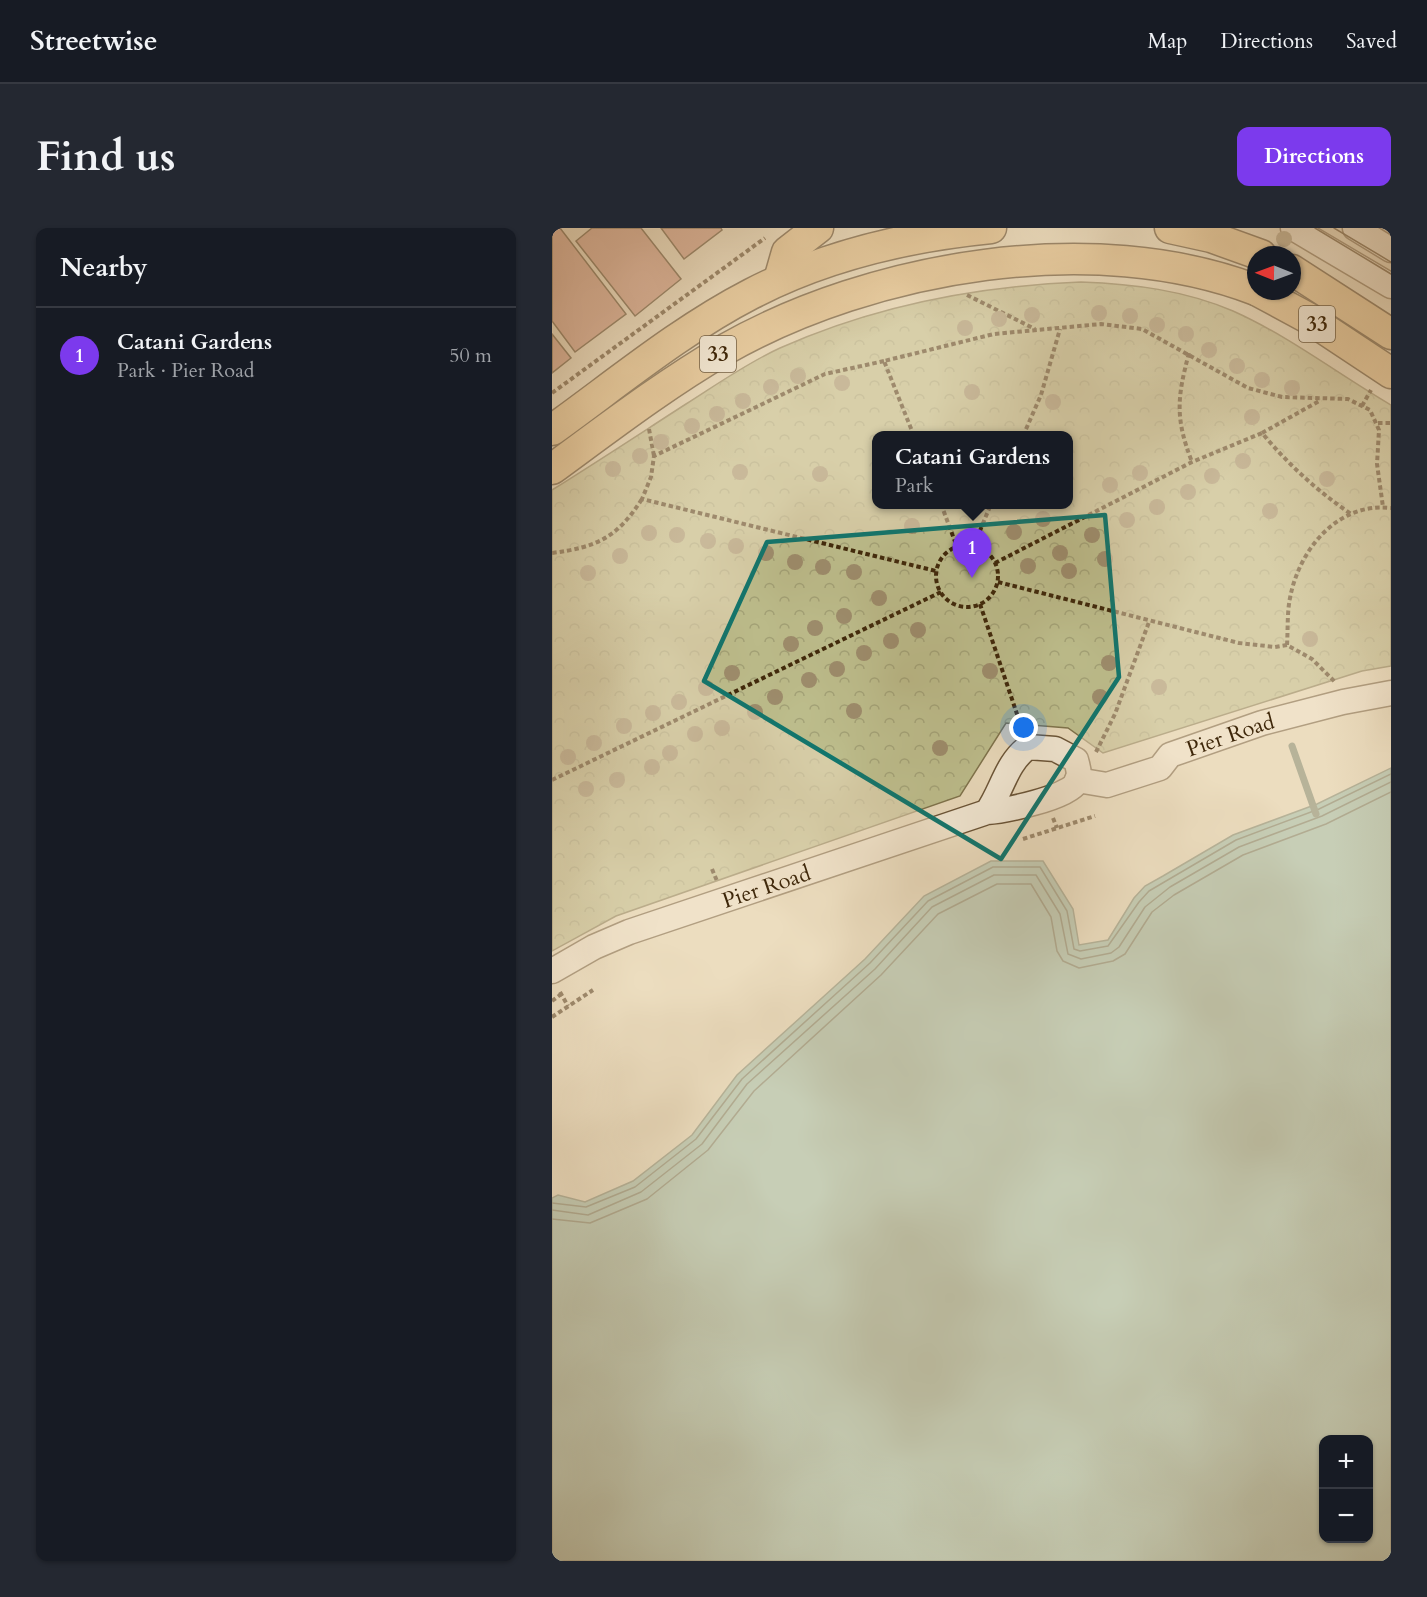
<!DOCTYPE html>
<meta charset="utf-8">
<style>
body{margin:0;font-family:Cardo,serif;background:#242831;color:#f1f3f6}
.controls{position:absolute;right:18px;bottom:18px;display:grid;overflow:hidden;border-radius:12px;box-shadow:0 2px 4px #0004}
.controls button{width:54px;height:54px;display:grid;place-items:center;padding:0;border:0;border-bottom:2px solid #363941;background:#171b24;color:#f1f3f6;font:30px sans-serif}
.compass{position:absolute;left:695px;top:18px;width:54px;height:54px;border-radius:50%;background:#171b24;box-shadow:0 2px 4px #0004;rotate:271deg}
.you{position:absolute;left:472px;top:500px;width:21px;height:21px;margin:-15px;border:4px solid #fff;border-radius:50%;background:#1a73e8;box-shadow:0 0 0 9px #1a73e833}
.badge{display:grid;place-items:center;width:39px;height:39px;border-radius:50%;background:#7c3aed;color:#fff;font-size:20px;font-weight:700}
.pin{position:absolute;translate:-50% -50px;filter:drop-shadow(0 2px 3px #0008)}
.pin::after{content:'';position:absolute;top:32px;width:21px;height:18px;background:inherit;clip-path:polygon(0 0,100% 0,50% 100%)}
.popup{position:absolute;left:320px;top:203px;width:201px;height:78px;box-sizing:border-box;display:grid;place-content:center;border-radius:12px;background:#171b24;filter:drop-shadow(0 2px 4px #0005);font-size:20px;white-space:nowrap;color:#9ea1a6}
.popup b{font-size:22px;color:#f1f3f6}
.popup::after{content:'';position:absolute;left:50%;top:100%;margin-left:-12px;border:12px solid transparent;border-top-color:#171b24}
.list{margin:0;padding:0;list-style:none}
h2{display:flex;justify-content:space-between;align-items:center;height:78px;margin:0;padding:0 24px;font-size:26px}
h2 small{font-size:20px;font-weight:400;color:#9ea1a6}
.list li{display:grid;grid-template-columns:39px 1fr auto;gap:18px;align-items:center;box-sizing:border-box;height:96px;padding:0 24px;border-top:2px solid #363941}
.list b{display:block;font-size:22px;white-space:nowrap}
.list p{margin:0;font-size:20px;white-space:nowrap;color:#9ea1a6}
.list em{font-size:20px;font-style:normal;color:#9ea1a6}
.map{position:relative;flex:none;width:839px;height:1333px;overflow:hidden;border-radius:12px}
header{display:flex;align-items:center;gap:36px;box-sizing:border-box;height:84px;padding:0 30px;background:#171b24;border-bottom:2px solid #363941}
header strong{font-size:28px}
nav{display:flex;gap:33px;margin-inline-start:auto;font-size:21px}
.intro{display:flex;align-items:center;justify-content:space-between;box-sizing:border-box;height:144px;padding:0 36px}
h1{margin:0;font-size:42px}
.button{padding:15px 27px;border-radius:12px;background:#7c3aed;color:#fff;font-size:21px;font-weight:700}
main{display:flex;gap:36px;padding:0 36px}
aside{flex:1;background:#171b24;border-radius:12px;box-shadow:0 2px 4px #0004}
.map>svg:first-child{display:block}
</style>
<header>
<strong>Streetwise</strong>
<nav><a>Map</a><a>Directions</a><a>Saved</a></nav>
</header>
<div class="intro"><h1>Find us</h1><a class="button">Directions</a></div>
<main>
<aside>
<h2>Nearby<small></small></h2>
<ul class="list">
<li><span class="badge">1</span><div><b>Catani Gardens</b><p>Park · Pier Road</p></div><em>50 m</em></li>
</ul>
</aside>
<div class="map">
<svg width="839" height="1333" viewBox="0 0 839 1333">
<defs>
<pattern id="park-crowns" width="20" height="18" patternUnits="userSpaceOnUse" patternTransform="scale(1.5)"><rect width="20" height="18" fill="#bebf8e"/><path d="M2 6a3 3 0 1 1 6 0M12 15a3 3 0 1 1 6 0" fill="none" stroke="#a4a479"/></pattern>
</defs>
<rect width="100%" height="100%" fill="#ecddbf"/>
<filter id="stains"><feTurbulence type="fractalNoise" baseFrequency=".00333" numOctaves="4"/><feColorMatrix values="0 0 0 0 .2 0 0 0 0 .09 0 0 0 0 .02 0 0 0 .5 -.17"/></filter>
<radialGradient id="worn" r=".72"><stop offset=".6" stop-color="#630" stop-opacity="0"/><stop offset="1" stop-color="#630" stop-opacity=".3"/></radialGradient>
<!-- park -->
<path fill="url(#park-crowns)" stroke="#7e734c" stroke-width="1.5" fill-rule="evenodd" d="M529 54C581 56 632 62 681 83 737 108 786 146 839 177V438L810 443 551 525 516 500 454 495 408 568 64 688 0 723V262C45 234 89 205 134 176 164 157 195 135 228 120 322 78 426 58 529 54ZM324 208H516V276H324Z"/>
<!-- water -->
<path fill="#9abdac" stroke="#75816b" stroke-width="1.5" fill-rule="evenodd" d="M839 540V1333H0V970L6 967 33 974 81 953 140 907 185 847 313 731 372 668 439 633H491L521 681 527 717 556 712 582 670 593 658 611 648 681 607 765 576ZM772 1212H816V1310H772Z"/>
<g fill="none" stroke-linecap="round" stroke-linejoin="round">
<!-- shore -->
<g stroke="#6c725b" stroke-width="1.5">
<polyline points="0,975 34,979 83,959 144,911 190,851 318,735 376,673 441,639 488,639 515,683 522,721 528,723 556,718 587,674 597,663 614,653 684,612 767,581 839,546"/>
<polyline points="0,982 36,987 89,964 150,916 195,856 323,741 380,679 442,647 484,647 508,686 516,726 529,731 559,725 567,719 593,679 618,659 687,619 770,588 839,554"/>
<polyline points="0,991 38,995 95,971 156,922 202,863 329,747 386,686 445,656 479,656 499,689 505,723 511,733 527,740 561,733 573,726 600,684 622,667 691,627 774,596 839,564"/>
</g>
<!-- stream -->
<polyline stroke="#75816b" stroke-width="7" points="740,518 764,586"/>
</g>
<!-- building -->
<g fill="#cf8d76" stroke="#3e270a" stroke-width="1.5">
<polygon points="0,0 8,0 74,86 23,124 0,93"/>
<polygon points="40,0 89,0 129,51 83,88 24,13"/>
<polygon points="109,0 169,0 170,2 132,31"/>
<polygon points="0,106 19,130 0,145"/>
</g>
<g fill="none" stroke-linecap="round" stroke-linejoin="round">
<!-- minor casing -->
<g stroke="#6a5437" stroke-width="27">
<g id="minor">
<polyline points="741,0 839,58"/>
<polyline points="803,0 839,22"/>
<path id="s1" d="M525 552 555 557 608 540 618 527 710 495 791 474 839 465"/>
<path id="s2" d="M0 743 42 719 77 704 435 584C452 583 515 570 524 555 529 547 526 540 524 532L503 521 476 519C454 535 450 563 435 584"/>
</g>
</g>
<!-- major casing -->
<g stroke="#3e270a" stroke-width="33">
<g id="major">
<polyline points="618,0 659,9 709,27"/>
<polyline points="740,42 839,106"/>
<polyline points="227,52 235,24 266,0"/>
<polyline points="706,63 756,90 839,145"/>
<path d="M0 202C64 156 129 102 199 66 272 28 358 8 439 0"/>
<path d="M0 241C56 200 112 157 172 122 321 37 543 0 704 62"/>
</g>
</g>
<!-- path -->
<g stroke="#3e270a" stroke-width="4" stroke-dasharray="4.5 3" stroke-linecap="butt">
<polyline points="415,67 483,101"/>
<path d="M637 125C625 170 623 190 640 234"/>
<polyline points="332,133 273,146 102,228 99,249 90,271 384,343"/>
<polyline points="0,165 213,10"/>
<polyline points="810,178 819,162"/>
<polyline points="826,195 839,195"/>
<polyline points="97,201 102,228"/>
<polyline points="710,205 769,172"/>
<polyline points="362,208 332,133 442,106 549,96 590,101 696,160 730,169 796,171 818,182 827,202 825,236 831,279"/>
<polyline points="471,208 489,167 508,101"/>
<polyline points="389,276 405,319"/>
<circle cx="415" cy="348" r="31"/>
<polyline points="422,317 439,276"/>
<path d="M0 325C45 319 65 310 90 271"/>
<path d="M443 335 640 234 710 205C737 237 764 262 799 286"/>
<polyline points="446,354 687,415 723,419 735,417 760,431 783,454"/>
<polyline points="428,376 469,498"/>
<path d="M735 417C736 401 735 385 738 370 747 322 785 274 839 280"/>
<polyline points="544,524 563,486 597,394"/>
<polyline points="0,552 389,364"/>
<polyline points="501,590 505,600"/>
<polyline points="471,611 543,588"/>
<polyline points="160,641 165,653"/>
<polyline points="8,764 16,778"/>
<polyline points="0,773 12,764"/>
<polyline points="0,789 41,762"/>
</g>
<!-- minor -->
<use href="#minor" stroke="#f3e9d5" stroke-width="24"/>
<!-- major -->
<use href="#major" stroke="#e6be80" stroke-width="30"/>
<!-- tram -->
<g stroke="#3e270a" stroke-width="1.5">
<polyline points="763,0 839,46"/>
<polyline points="782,0 839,34"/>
</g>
</g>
<!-- trees -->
<g fill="#9e8e6e">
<circle cx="732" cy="11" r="8"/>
<circle cx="547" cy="85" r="8"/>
<circle cx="480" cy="87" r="8"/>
<circle cx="578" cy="88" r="8"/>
<circle cx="447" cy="91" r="8"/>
<circle cx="605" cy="97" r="8"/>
<circle cx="413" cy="100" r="8"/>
<circle cx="634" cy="106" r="8"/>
<circle cx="657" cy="122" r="8"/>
<circle cx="685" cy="138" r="8"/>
<circle cx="246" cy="148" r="8"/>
<circle cx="710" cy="152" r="8"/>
<circle cx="290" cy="155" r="8"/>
<circle cx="219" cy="159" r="8"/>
<circle cx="740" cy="160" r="8"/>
<circle cx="420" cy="164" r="8"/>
<circle cx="191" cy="173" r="8"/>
<circle cx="501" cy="174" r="8"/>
<circle cx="165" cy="186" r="8"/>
<circle cx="700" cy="189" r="8"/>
<circle cx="140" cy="198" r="8"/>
<circle cx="109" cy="214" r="8"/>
<circle cx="88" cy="228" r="8"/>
<circle cx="691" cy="233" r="8"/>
<circle cx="61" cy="241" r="8"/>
<circle cx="188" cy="244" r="8"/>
<circle cx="588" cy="245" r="8"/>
<circle cx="268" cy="246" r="8"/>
<circle cx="660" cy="248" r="8"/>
<circle cx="775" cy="251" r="8"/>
<circle cx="558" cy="257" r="8"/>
<circle cx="636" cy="264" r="8"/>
<circle cx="605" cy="279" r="8"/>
<circle cx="718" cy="283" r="8"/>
<circle cx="491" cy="291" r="8"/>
<circle cx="575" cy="292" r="8"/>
<circle cx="360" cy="298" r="8"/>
<circle cx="462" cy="304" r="8"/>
<circle cx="97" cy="305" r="8"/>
<circle cx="125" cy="307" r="8"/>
<circle cx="540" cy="307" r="8"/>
<circle cx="156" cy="313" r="8"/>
<circle cx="184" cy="318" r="8"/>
<circle cx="214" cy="325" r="8"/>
<circle cx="508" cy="325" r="8"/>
<circle cx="68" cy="328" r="8"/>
<circle cx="553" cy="331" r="8"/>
<circle cx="243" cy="334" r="8"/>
<circle cx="476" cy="338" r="8"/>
<circle cx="271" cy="339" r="8"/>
<circle cx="517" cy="343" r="8"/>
<circle cx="302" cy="344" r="8"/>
<circle cx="36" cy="345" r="8"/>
<circle cx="327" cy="370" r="8"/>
<circle cx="292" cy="388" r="8"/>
<circle cx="263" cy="400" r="8"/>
<circle cx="366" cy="402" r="8"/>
<circle cx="758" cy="411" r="8"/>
<circle cx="339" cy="413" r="8"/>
<circle cx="239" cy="416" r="8"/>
<circle cx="312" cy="425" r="8"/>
<circle cx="557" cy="435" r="8"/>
<circle cx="285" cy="441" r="8"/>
<circle cx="438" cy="443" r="8"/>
<circle cx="180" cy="445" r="8"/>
<circle cx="257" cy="452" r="8"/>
<circle cx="607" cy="459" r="8"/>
<circle cx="154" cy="460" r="8"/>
<circle cx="223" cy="469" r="8"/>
<circle cx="548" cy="469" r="8"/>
<circle cx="127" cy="474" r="8"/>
<circle cx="302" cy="483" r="8"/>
<circle cx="203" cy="484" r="8"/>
<circle cx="101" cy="485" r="8"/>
<circle cx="72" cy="498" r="8"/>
<circle cx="170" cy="500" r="8"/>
<circle cx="143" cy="506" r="8"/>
<circle cx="42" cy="515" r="8"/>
<circle cx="388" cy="520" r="8"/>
<circle cx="118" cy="525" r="8"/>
<circle cx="16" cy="529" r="8"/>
<circle cx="100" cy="539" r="8"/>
<circle cx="65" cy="552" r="8"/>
<circle cx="34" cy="561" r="8"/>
</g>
<!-- marked area -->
<path d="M0 0H839V1333H0ZM553 287 567 449 449 631 152 453 215 314Z" fill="#ecddbf" fill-opacity=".55" fill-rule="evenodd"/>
<path fill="none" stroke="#0f766e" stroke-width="4.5" stroke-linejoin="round" d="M553 287 567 449 449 631 152 453 215 314Z"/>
<g text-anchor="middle" stroke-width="4.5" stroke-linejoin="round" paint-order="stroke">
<!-- shield labels -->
<g fill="#f3e9d5" stroke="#746147" stroke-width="1.5">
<rect x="747" y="78" width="36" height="36" rx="4.5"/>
<rect x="148" y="108" width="36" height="36" rx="4.5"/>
</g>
<g font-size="21" font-weight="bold" fill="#3e270a">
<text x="765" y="103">33</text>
<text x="166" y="133">33</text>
</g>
<!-- street labels -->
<g font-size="22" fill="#3e270a" stroke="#f3e9d5">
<text dy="8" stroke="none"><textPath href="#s1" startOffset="166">Pier Road</textPath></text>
<text dy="8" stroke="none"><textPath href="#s2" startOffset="231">Pier Road</textPath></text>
</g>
</g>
<rect width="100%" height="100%" filter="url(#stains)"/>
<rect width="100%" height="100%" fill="url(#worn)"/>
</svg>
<div class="controls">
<button>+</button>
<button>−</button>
</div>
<svg class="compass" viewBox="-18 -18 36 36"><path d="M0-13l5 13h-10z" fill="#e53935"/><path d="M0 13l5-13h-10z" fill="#9ea1a6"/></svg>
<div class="you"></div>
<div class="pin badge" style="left:420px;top:350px">1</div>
<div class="popup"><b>Catani Gardens</b>Park</div>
</div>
</main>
